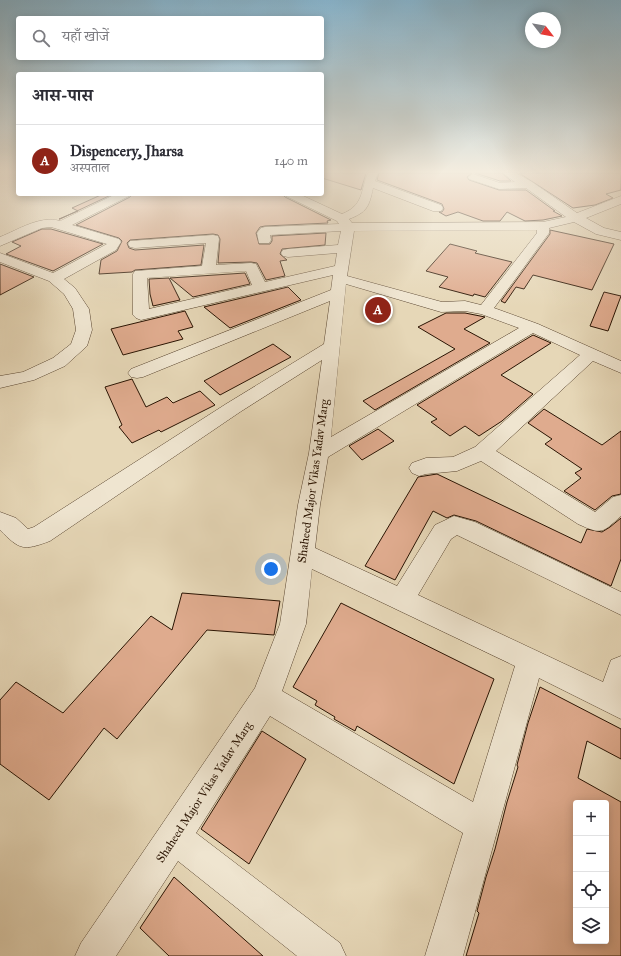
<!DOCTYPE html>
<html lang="hi">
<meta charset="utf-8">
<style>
body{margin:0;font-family:"IM FELL Great Primer","Noto Serif Devanagari",serif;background:#f7f7f7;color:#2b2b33}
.controls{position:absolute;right:12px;bottom:12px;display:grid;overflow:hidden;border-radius:4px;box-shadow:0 2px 10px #0003}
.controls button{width:36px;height:36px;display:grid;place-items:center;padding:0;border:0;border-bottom:1px solid #e1e1e2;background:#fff;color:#2b2b33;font:20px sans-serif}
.compass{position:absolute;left:525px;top:12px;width:36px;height:36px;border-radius:50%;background:#fff;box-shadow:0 2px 10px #0003;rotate:121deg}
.you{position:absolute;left:271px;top:569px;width:14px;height:14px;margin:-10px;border:3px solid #fff;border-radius:50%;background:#1a73e8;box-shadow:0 0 0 6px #1a73e833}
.badge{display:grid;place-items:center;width:26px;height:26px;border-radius:50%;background:#8f2418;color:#fff;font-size:13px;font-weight:700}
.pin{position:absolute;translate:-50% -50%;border:2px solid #fff;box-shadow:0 1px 4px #0006}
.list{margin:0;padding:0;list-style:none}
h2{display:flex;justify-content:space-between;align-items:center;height:52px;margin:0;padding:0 16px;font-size:17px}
h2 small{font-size:13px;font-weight:400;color:#7c7c81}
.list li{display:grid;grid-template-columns:26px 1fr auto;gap:12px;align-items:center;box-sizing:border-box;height:72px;padding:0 16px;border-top:1px solid #e1e1e2}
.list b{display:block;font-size:15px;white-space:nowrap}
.list p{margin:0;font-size:13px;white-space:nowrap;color:#7c7c81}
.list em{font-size:13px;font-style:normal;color:#7c7c81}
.icon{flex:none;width:22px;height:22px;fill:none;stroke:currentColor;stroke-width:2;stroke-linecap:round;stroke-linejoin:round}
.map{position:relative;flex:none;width:621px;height:956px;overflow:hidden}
.search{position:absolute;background:#fff;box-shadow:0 2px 10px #0003;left:16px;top:16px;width:308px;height:44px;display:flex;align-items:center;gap:10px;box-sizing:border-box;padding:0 14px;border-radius:4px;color:#7c7c81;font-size:15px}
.panel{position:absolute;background:#fff;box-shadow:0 2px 10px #0003;left:16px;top:72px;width:308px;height:124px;border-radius:4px}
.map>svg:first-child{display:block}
</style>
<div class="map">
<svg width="621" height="956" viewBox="0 0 621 956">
<rect width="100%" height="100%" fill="#e6d7b7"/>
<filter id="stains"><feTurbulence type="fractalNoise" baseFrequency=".005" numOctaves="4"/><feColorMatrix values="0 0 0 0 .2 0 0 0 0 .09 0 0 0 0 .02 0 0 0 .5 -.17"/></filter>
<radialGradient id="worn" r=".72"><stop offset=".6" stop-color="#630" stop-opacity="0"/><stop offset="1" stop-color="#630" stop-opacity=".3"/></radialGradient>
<!-- building -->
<g fill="#dfab8e" stroke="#2a1403" fill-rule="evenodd">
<polygon points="322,173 366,173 361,190 322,178"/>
<polygon points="379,173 472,173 467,177 469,180 499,190 526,190 555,211 553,211 562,216 543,220 525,221 507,212 500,221 483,221 458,212 446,216 439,212 442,212 444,209 442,204 377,180"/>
<polygon points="475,173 502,173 511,181 500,181"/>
<polygon points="519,173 621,173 621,190 606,194 613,198 595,205 573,208"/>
<polygon points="103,194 113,194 60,219 59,219 78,211 72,208"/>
<polygon points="132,194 282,194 285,197 331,220 327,221 328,223 265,226 260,227 256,233 259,244 270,244 272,241 272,236 326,233 325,245 282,249 280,254 287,260 280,261 285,276 266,280 257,263 251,262 218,263 220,239 218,235 213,234 130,240 127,243 129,248 135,250 204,245 201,265 135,270 132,272 99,274 101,260 117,251 122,241 119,238 76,225 130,197"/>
<polygon points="42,229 51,229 103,244 53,271 6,254 21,246 12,242"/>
<polygon points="550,230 614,244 592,290 533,275 524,289 516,287 505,303 501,301 550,234"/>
<polygon points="450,244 477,251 475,253 512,262 485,297 474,294 473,296 439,287 448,277 426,271"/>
<polygon points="0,264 34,277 0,295"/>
<polygon points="245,273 250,284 193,297 170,278"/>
<polygon points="169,278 180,300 153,306 150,294 149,279"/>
<polygon points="288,287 301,300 230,328 204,307"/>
<polygon points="604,292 621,296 608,331 590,326"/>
<polygon points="185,311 193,327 178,331 183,339 123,355 111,329"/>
<polygon points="446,313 465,313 485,317 464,329 490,343 375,410 363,401 455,349 418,327"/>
<polygon points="533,335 551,343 501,375 533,394 502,421 479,436 465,426 450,436 431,422 437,419 417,405"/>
<polygon points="273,344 291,357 220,395 204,381"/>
<polygon points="132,379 146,407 167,397 173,403 200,391 215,405 161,432 159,430 132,443 119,427 122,425 105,387"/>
<polygon points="544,409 602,445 621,431 621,494 612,496 595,510 564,491 581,478 575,473 582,469 545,444 552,439 528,423"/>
<polygon points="378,429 394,441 362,460 349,446"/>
<polygon points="437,474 581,543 587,529 602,532 610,527 621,518 621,559 611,586 476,521 454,515 447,518 433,511 395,580 365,566 418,477"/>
<polygon points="182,593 280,601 274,635 207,630 117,739 104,728 49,800 0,764 0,700 16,682 63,713 151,616 172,630"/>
<polygon points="341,603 494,679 454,784 357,726 355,731 334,719 335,717 315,705 317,701 293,687"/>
<path d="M540 687 621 729V759L587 741 578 778 621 802V956H466L479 913 477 911 486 877 495 849 507 802 518 767 517 765 528 723ZM576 803H606V941H576Z"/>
<polygon points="262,731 306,759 249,864 201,829"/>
<polygon points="174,877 263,956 169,956 140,928"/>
</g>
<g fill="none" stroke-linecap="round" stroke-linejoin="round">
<!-- street casing -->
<g stroke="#594530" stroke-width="1">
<g id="street">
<path d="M368 173H378L375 181 441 205 443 208 441 211H433L373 188C369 207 367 212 349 219L352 223 543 222 566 217 526 188 499 189 469 179 468 177 473 174 500 183 515 182 503 173H516L532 182 577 213 621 196V204L586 218 604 228 621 232V240L596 234 574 222 549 228V233L494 308 538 324 621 361V373L593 361 496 451 595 512 613 497 621 495V516C602 533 602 535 578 524L481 461 457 471 426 474 419 476 412 473 409 468 412 463 426 458 453 457 475 447 580 355 533 333 328 457 320 505 315 548 397 586 435 525 454 516 475 522 621 592V615L457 535 451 539 418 595 603 682 611 660 621 656V719L539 678 463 956H425L463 833 270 716 196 833 340 943 346 956H297L178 861 116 956H75L81 943 255 688 280 624 298 505 309 453 322 360 240 412 50 541C23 551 20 550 0 530V512L16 518 28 529 34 527 226 404 324 344 330 301 143 377 137 378 131 377 128 373 131 369 331 290 333 275 141 320 136 318 133 315V274L135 271 202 266 206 243 135 248 130 247 128 244 130 241 213 235 218 236 219 239 216 265 251 263 256 264 265 282 335 266 337 253 288 257 283 256 281 253 283 250 288 249 338 245 341 231 270 235 271 240 269 243H259L257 233 261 228 265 227 339 224 337 221 286 196 284 194H299L342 214C364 205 360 192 368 173ZM537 230V233L481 305 465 301 442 302 347 276 354 231ZM246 271 252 285 149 309 147 278ZM346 284 441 312 465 311 481 314 519 328 331 437ZM312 569 515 666 473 802 282 691 306 624Z"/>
<path d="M116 194H131L129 196 72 225 119 239 121 242 116 250 64 279 75 288 89 309 92 330 87 346 65 366 34 380 0 388V376L23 372 53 358 71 344 76 330 73 309 64 294 49 281 0 262V253L53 273 107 244 51 227 42 228 0 246V237C18 230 40 215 60 221Z"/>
</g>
</g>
<!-- street -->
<use href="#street" fill="#efe5d0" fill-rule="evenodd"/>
</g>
<!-- sky -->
<linearGradient id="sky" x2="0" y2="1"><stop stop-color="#87b6d0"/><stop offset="0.56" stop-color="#f4eddf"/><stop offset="1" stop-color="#f4eddf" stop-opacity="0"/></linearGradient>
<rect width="621" height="307" fill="url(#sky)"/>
<g text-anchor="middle" stroke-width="3" stroke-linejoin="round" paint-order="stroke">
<!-- street labels -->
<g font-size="12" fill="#2a1403" stroke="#efe5d0">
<text transform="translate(313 481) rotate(-82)" y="4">Shaheed Major Vikas Yadav Marg</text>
<text transform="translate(204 792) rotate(-57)" y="4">Shaheed Major Vikas Yadav Marg</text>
</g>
</g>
<rect width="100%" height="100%" filter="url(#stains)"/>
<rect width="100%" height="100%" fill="url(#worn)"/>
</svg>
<div class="controls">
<button>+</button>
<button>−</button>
<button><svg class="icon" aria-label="locate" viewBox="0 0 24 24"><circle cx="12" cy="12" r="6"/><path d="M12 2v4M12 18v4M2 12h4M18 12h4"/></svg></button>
<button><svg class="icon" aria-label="layers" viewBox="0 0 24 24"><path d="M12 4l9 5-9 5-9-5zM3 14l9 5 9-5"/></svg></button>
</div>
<svg class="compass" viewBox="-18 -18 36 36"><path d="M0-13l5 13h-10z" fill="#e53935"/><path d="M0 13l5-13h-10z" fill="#7c7c81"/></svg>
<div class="you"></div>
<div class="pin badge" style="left:378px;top:310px">A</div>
<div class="search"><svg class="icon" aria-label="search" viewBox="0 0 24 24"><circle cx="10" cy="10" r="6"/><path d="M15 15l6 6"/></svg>यहाँ खोजें</div>
<section class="panel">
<h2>आस-पास<small></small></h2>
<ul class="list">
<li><span class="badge">A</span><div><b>Dispencery, Jharsa</b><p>अस्पताल</p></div><em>140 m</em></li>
</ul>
</section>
</div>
